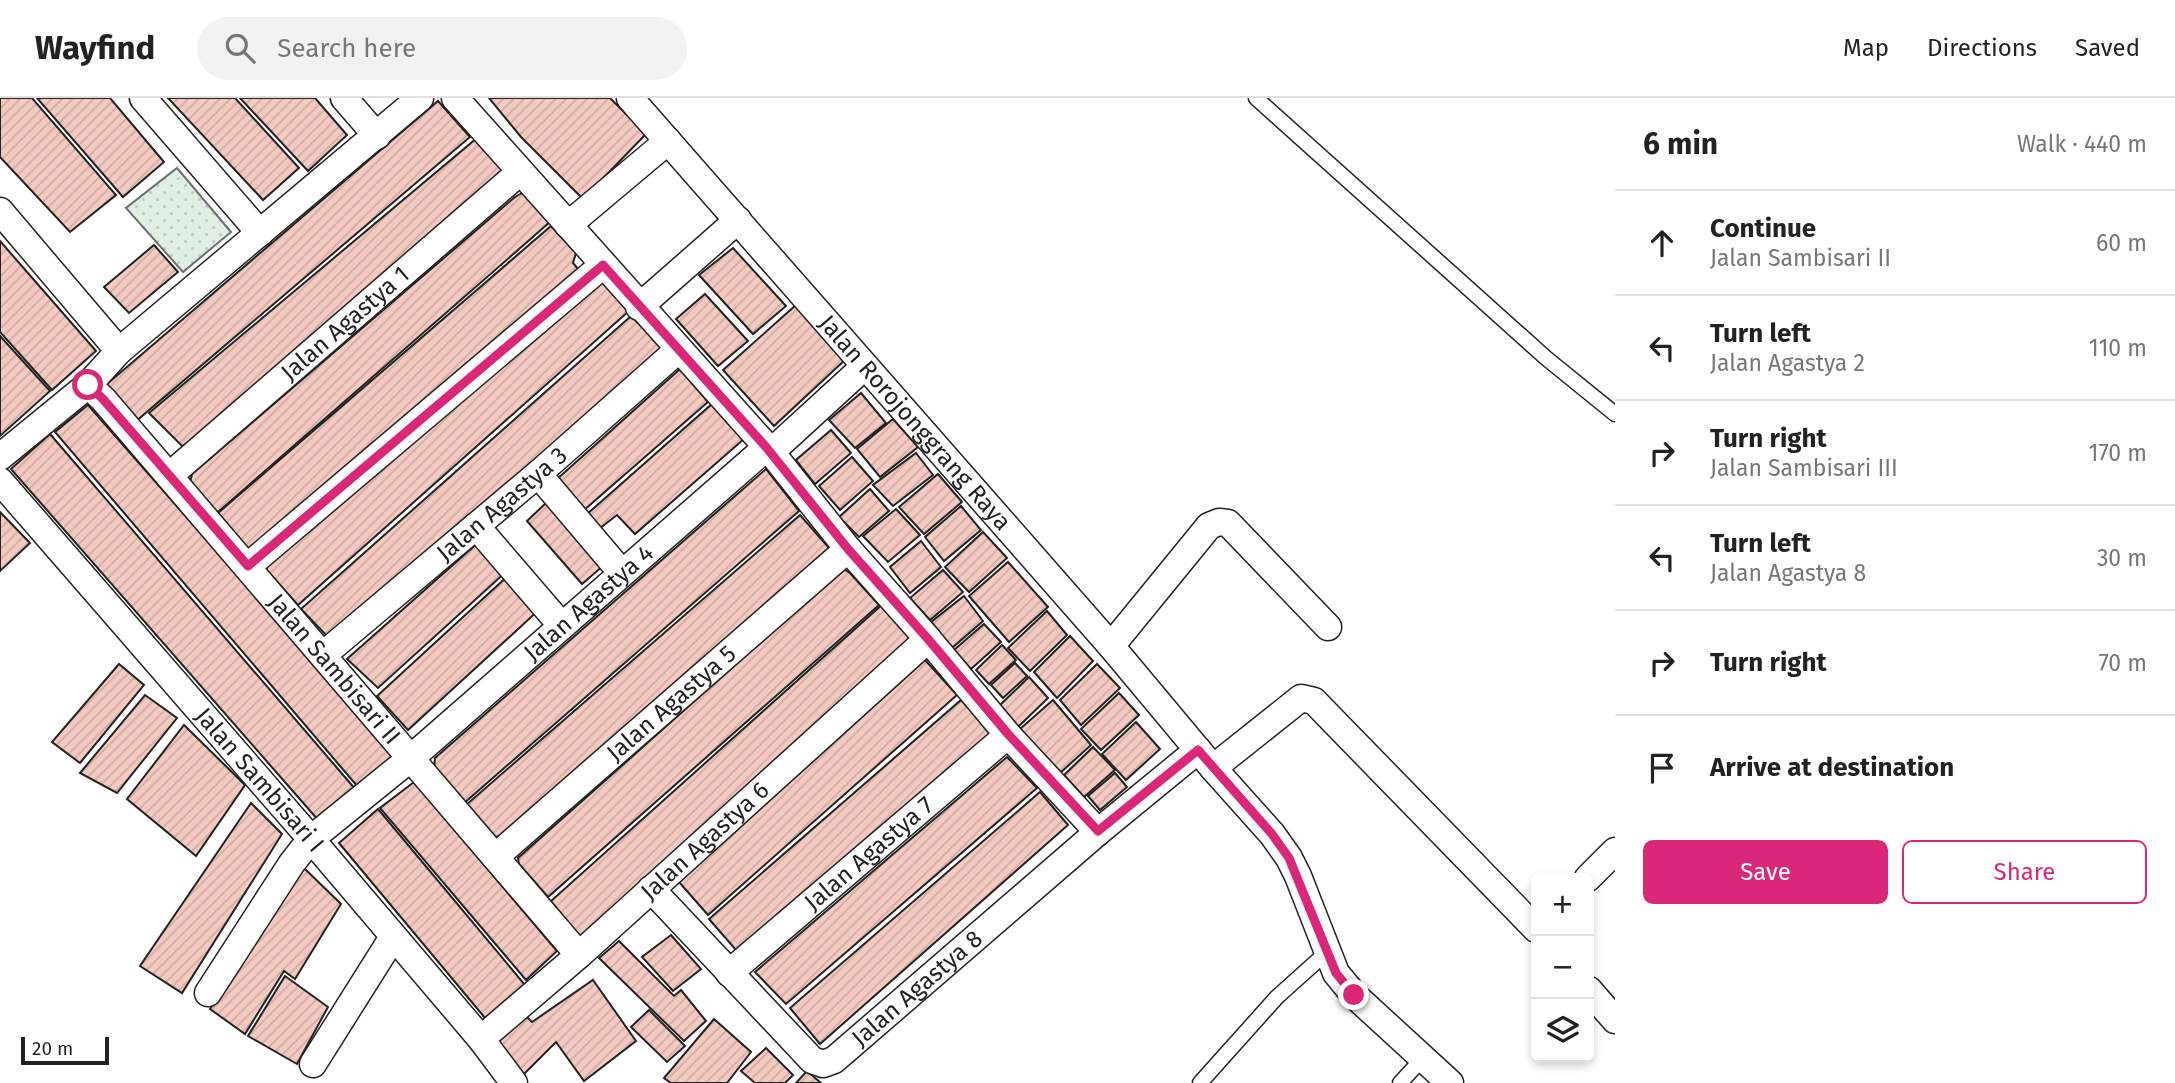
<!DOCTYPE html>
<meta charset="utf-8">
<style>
body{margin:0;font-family:"Fira Sans",sans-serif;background:#f2f2f2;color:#222}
.controls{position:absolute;right:21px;bottom:21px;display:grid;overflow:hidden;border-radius:10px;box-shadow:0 4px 10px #0003}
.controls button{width:63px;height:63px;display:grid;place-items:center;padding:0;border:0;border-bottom:2px solid #e0e0e0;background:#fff;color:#222;font:35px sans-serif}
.scale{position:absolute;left:21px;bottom:18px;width:88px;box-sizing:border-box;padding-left:7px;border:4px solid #222;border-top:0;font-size:19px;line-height:24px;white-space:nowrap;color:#222;-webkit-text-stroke:5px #fff;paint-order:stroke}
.stop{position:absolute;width:21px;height:21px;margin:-16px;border:5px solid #db2777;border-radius:50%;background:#fff}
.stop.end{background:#db2777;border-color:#fff;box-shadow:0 2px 7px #0008}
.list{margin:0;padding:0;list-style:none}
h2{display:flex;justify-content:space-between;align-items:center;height:91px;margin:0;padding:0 28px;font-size:30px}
h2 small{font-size:23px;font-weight:400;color:#767676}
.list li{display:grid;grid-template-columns:46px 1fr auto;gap:21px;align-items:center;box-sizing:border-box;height:105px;padding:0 28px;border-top:2px solid #e0e0e0}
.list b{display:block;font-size:26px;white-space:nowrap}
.list p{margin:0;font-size:23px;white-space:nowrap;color:#767676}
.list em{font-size:23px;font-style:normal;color:#767676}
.actions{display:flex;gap:14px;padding:21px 28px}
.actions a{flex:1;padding:16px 0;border:2px solid #db2777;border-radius:10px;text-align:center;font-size:24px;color:#db2777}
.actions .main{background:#db2777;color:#fff}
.icon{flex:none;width:38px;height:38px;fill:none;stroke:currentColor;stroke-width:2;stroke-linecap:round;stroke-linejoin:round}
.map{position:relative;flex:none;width:1615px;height:985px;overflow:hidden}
header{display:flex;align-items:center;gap:42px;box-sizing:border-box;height:98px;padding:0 35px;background:#fff;border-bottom:2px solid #e0e0e0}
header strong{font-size:33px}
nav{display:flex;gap:38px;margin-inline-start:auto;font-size:24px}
.search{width:490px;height:63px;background:#f2f2f2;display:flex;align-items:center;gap:18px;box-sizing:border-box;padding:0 24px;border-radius:38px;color:#767676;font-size:26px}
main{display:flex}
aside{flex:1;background:#fff}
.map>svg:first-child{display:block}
</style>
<header>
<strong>Wayfind</strong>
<div class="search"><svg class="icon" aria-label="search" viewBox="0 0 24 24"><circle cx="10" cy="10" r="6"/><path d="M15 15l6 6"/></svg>Search here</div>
<nav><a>Map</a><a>Directions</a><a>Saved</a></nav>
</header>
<main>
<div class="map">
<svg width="1615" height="985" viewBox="0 0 1615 985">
<defs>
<pattern id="park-dots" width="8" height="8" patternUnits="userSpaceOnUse" patternTransform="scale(1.75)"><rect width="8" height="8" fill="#e0efe3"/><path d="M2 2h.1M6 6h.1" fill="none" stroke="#c0cdc2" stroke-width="1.8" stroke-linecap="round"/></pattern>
<pattern id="building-hatch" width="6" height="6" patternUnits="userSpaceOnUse" patternTransform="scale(1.75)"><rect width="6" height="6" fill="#f3c9c0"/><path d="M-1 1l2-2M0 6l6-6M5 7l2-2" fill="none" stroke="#d0aca5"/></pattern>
</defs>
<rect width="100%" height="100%" fill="#fff"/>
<!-- park -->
<polygon fill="url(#park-dots)" stroke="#6f6f6f" stroke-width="2" points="177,70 231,134 183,174 126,110"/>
<!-- building -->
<g fill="url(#building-hatch)" stroke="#222" stroke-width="2">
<polygon points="0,0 32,0 116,97 70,134 0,59"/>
<polygon points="37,0 110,0 164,64 123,99"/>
<polygon points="168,0 235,0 299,70 263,102"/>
<polygon points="240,0 315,0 347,37 308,73"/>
<polygon points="489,0 610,0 646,36 583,101 521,39"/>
<polygon points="438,3 470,39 135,324 105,292 107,286"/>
<polygon points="477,40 503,69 503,78 189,346 182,348 149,315"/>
<polygon points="524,94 550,124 217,415 190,385 192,376 515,99"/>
<polygon points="551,128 576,155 573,165 579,172 252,450 248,451 218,415"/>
<polygon points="0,143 96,253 52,292 0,234"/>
<polygon points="154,147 178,174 129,215 104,189"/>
<polygon points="733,150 786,208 753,236 699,177"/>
<polygon points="603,183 629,213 298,507 267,473 267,466"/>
<polygon points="705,196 748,243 718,268 676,221"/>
<polygon points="796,207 846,261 774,328 723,272"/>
<polygon points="631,218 663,250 663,255 327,538 301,511"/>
<polygon points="0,238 50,293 0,338"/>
<polygon points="680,271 708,304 583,413 556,382"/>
<polygon points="861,295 886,325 855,350 829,322"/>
<polygon points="713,305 744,341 635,436 617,417 599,431 586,417"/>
<polygon points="88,307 396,658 358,689 55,334"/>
<polygon points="893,321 918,349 880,379 857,351"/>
<polygon points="831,332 851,355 815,386 796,362"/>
<polygon points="50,336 356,692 319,723 11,371"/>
<polygon points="916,355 933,377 893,408 873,387"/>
<polygon points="852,359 873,383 840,412 819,388"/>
<polygon points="766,371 799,413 463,706 434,671 435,660"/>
<polygon points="938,376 962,404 924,436 899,409"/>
<polygon points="870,391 889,413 859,439 839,419"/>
<polygon points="547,404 604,467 582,486 527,423"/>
<polygon points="961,408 981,432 944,463 925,439"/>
<polygon points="896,411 920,437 888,464 863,438"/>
<polygon points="0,414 30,445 0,473"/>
<polygon points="800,417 830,451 500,738 495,739 466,707"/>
<polygon points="983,434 1007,460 969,494 945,469"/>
<polygon points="481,442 507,473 378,590 347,561"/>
<polygon points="921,443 941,469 910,495 890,469"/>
<polygon points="1008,464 1048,509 1009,544 969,498"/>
<polygon points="843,471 849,474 879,507 548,799 519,766 518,760"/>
<polygon points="943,472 963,494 930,522 910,500"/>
<polygon points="511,475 541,510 408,632 377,598"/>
<polygon points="964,498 983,523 952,550 931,524"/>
<polygon points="884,505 910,534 909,544 588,837 579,838 551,803"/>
<polygon points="1047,513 1067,537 1030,573 1008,550"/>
<polygon points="984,526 1001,544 971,571 954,552"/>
<polygon points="1070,538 1093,563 1057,600 1034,574"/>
<polygon points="1002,547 1016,562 989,586 976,572"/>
<polygon points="925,562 957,597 708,817 679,784"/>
<polygon points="1015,565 1027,578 1003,600 991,587"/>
<polygon points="119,566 144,587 80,665 52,644"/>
<polygon points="1097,566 1120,590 1081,627 1060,602"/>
<polygon points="1029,579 1048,600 1018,629 999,608"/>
<polygon points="1119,595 1139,617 1101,652 1081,631"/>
<polygon points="145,597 177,620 117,695 80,675"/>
<polygon points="961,602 992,635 736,852 709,821"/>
<polygon points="1053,602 1091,647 1059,676 1020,631"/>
<polygon points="1136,624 1160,651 1126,682 1102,656"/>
<polygon points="184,627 245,687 196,758 127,701"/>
<polygon points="1093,649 1115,672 1084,699 1064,677"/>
<polygon points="1007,659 1037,690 786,906 755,874"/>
<polygon points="1115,675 1127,689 1100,712 1088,698"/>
<polygon points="414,684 557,853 526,882 380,710"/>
<polygon points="1040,694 1068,727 820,946 790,910"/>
<polygon points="251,705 282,736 182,895 140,868"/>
<polygon points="378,711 525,887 485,920 339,745"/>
<polygon points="304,770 341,806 295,881 284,873 245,936 210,911"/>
<polygon points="671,837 701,871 673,893 642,859"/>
<polygon points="619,843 674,898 681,892 706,923 684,943 599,860"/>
<polygon points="285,878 328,909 297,966 248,938"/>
<polygon points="593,882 636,943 584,983 556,944 523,977 496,945 525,917 532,924"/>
<polygon points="649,912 685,948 667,964 631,929"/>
<polygon points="714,921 751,954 727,985 671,985 664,980"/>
<polygon points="766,950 793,977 785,985 755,985 741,973"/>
<polygon points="807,973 821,985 796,985"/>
</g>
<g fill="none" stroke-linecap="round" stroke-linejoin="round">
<!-- service casing -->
<g stroke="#222" stroke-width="17">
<g id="service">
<polyline points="1256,0 1546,260 1615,316"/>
<polyline points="1200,985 1277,899 1326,855"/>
<polyline points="1400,985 1424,959"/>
</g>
</g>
<!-- minor casing -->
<g stroke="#222" stroke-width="29">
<g id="minor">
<polyline points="143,0 260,135"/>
<polyline points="344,0 377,38"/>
<polyline points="455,0 767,349 848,451 928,541 1008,637 1098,734"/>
<path id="s1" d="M630 0 1111 548 1213 670 1272 736 1289 760 1298 778 1336 875 1354 897 1450 985"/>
<polyline points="0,113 119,253"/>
<polyline points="568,127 668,43"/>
<polyline points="639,209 738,122"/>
<path id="s2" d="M88 287 103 301 579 857"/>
<polyline points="770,355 865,268"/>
<polyline points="0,359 88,287 119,253 420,0"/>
<polyline points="538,376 622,475"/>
<path id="s3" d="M169 378 520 74"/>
<path id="s4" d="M0 383 311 741 481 941 514 985"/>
<polyline points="476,428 562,528"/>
<polyline points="248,468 603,167"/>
<polyline points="1111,548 1209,428 1219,424 1228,425 1328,529"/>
<path id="s5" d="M323 557 538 376 678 252"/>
<polyline points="1213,670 1301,600 1314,603 1536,831"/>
<path id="s6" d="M495 759 848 451"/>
<polyline points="1588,780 1615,753"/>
<path id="s7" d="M651 791 812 962 823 966 834 962 1098 734 1198 652"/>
<path id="s8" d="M729 875 1008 637"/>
<polyline points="1589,892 1615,922"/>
<path id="s9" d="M208 895 292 765 311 741 411 660 767 349"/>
<path id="s10" d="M481 941 579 857 928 541"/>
<polyline points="313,966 393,839"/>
</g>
</g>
<!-- service -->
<use href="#service" stroke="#fff" stroke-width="14"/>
<!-- minor -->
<use href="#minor" stroke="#fff" stroke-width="26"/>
</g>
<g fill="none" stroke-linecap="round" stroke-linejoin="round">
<!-- route -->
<polyline stroke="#db2777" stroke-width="9" points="88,287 103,301 248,468 603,167 766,349 848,451 928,541 1008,636 1098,733 1198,652 1272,736 1289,760 1336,875 1354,897"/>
</g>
<g text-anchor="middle" stroke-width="5" stroke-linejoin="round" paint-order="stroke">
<!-- street labels -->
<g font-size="24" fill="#222" stroke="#fff">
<text dy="8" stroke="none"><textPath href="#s3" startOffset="233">Jalan Agastya 1</textPath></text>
<text dy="8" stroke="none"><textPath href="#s1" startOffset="432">Jalan Rorojonggrang Raya</textPath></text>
<text dy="8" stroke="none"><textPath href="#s5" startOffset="234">Jalan Agastya 3</textPath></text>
<text dy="8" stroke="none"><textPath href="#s9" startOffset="550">Jalan Agastya 4</textPath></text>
<text dy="8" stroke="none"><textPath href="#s2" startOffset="376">Jalan Sambisari II</textPath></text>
<text dy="8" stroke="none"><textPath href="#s6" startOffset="234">Jalan Agastya 5</textPath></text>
<text dy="8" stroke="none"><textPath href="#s4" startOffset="396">Jalan Sambisari I</textPath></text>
<text dy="8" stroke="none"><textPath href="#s10" startOffset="299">Jalan Agastya 6</textPath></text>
<text dy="8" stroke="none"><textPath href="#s8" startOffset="184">Jalan Agastya 7</textPath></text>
<text dy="8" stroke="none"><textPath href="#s7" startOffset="368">Jalan Agastya 8</textPath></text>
</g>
</g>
</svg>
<div class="controls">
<button>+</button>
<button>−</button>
<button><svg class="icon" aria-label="layers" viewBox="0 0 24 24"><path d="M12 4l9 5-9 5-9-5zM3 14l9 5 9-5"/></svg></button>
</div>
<div class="scale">20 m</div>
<div class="stop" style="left:88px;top:287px"></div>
<div class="stop end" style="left:1354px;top:897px"></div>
</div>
<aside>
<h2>6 min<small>Walk · 440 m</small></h2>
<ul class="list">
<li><svg class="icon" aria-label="ahead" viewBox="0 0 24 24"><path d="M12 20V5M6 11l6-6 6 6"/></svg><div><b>Continue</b><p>Jalan Sambisari II</p></div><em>60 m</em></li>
<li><svg class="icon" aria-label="left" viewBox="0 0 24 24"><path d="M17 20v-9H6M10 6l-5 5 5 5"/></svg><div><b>Turn left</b><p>Jalan Agastya 2</p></div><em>110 m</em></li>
<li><svg class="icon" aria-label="right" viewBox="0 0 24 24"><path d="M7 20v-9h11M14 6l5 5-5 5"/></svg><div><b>Turn right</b><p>Jalan Sambisari III</p></div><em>170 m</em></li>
<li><svg class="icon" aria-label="left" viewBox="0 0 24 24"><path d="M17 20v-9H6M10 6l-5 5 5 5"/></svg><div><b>Turn left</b><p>Jalan Agastya 8</p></div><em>30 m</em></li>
<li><svg class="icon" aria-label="right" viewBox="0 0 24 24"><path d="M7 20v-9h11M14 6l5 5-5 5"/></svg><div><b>Turn right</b></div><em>70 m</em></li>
<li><svg class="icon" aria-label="arrive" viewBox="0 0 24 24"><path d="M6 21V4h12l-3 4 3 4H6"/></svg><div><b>Arrive at destination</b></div></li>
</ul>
<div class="actions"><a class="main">Save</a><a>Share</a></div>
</aside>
</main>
